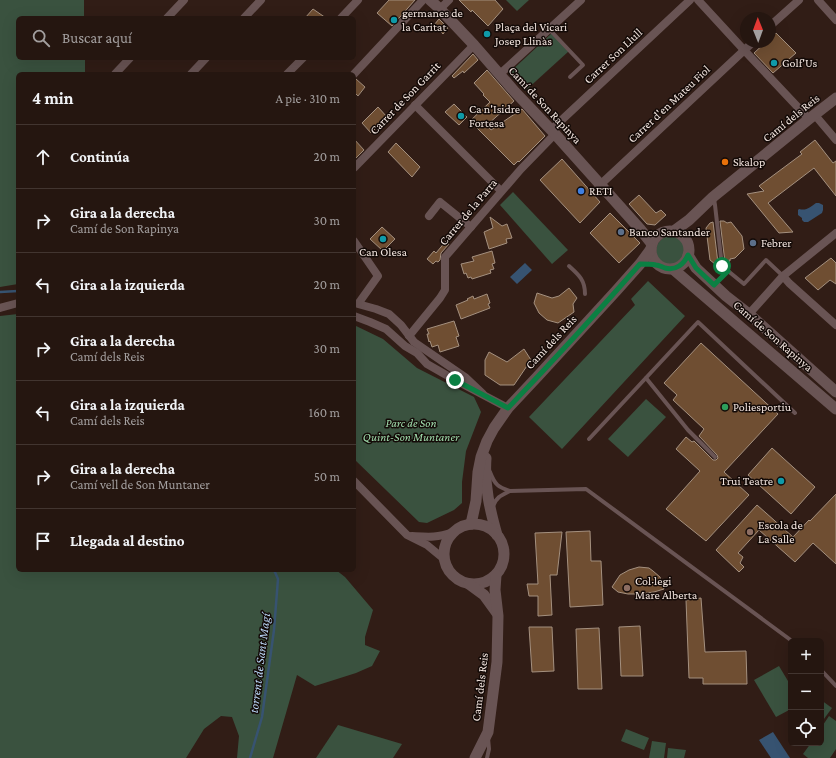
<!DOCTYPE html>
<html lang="es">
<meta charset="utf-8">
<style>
body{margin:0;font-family:"Crimson Pro",serif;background:#2d1f19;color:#f1f3f6}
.controls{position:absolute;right:12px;bottom:12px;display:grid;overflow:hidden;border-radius:6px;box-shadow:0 4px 16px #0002}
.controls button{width:36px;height:36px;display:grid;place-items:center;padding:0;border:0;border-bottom:1px solid #423530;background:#251610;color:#f1f3f6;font:20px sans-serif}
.compass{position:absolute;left:740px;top:12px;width:36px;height:36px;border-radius:50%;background:#251610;box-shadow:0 4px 16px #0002;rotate:359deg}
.stop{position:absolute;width:12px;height:12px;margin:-9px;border:3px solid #0b8043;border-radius:50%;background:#fff}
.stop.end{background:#0b8043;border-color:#fff;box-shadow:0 1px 4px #0008}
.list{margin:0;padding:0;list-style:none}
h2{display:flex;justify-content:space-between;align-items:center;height:52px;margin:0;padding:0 16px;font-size:17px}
h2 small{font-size:13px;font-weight:400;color:#a39f9f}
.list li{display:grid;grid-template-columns:26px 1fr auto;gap:12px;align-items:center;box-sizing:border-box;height:64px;padding:0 16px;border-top:1px solid #423530}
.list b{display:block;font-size:15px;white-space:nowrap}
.list p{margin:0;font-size:13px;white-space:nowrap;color:#a39f9f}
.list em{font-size:13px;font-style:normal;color:#a39f9f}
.icon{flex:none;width:22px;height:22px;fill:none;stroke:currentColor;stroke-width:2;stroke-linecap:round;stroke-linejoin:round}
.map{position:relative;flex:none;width:836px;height:758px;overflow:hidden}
.search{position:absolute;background:#251610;box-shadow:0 4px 16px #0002;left:16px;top:16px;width:340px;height:44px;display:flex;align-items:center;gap:10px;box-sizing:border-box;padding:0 14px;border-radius:6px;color:#a39f9f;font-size:15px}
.panel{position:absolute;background:#251610;box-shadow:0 4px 16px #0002;left:16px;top:72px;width:340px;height:500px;border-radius:6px}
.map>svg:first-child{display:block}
</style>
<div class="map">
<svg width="836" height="758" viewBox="0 0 836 758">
<rect width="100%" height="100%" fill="#311d16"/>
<!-- green -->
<g fill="#3a523f">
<polygon points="0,0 84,0 84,18 18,18 18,58 85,58 85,74 18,74 18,284 0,287"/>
<polygon points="506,0 529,0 517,11"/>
<polygon points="552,33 569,51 525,91 509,73"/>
<polygon points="513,192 568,250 552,264 500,205"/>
<circle cx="671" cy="251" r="15"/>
<polygon points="648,281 685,316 562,449 529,417 635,305 631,299"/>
<polygon points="18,314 18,570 336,570 345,577 373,610 365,637 365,645 380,651 372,666 356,673 315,686 297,675 273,758 237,758 239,736 232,717 221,716 204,729 186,758 0,758 0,316"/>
<polygon points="354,325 383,339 417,368 474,397 481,412 466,451 462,482 462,503 454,510 427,523 419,522 354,459"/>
<polygon points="646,399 666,417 628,457 608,439"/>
<polygon points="779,666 791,686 791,709 776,717 754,680"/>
<polygon points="821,700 832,708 821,723"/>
<polygon points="829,716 836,721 836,749 830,758 808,758 803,754 811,743 821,743 821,728"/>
<polygon points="338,725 402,744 393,758 316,758"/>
<polygon points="626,729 649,738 644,750 621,741"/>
<polygon points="652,741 666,743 664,758 649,758"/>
<polygon points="668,748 686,750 684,758 667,758"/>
</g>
<!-- water -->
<g fill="#375371">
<path d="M816 203H819L823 205V210L822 213 808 222H804L802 220V218L798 215V210L799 209C807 211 810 207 816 203Z"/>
<polygon points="525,263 532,270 517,284 510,277"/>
<polygon points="773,732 790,758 771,758 759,740"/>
</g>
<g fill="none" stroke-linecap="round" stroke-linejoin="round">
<!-- stream -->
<g stroke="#375371" stroke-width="2.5">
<polyline points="0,292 18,291"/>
<polyline points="250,758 262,717 274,630 278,579 274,570"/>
</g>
</g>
<!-- building -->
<g fill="#6f4e32" stroke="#a4907f">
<polygon points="389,0 415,0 392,26 377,13"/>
<polygon points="459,0 495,0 503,9 488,26 472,10 471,12"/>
<polygon points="313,9 326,18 305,18"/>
<polygon points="439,19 448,28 443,34 434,25"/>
<polygon points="776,33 796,53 773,73 754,53 766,42 770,42 770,39"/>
<polygon points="473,54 478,60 464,73 463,71 454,78 452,76"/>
<polygon points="487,70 514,101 487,125 491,130 522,109 545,136 519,162 518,161 514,165 470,121 490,102 483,95 484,94 474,83"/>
<polygon points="354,79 356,79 365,87 358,96 354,92"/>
<polygon points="454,104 467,117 459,125 445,112"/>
<polygon points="378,107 387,117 371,133 362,123"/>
<polygon points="354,139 364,150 354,160"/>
<polygon points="815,140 833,163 836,161 836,196 814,168 768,203 793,232 779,233 747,194 764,191 759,186 802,154 800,152"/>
<polygon points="396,143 420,167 412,177 388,152"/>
<polygon points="562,159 600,202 580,223 540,180"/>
<polygon points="639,195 656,213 661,210 666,215 655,225 647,224 629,204"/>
<polygon points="610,213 640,243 619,263 590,233"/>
<polygon points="490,217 502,226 507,224 512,238 506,239 507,243 489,249 484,232 493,228"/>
<polygon points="720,221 724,221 727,223 731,222 742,236 744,249 735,258 730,259 730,261 725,262"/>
<polygon points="713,222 718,263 715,264 710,260 706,228 710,223"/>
<polygon points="382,227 395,239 383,251 370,239"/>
<polygon points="446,241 449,244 441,253 440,260 438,262 436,261 433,264 427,259 434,251 436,253"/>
<polygon points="492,251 495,263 492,264 494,269 490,270 491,273 472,279 471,277 468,278 466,273 464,274 461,264 474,261 472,257"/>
<polygon points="831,258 836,263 836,284 830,280 818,290 805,278"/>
<polygon points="569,288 577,298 573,304 574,312 558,323 547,320 539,313 534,303 537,293 552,298 559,296"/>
<polygon points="487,294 490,303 488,304 490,308 461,319 456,305 468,300 467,299 473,296 474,299"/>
<polygon points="454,321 459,336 456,337 459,346 440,352 438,345 432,347 430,341 429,342 427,334 429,334 427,329"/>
<polygon points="701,343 778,414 724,472 749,495 706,541 666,509 700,471 676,449 686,437 692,442 694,441 713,460 716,460 718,458 717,455 699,436 704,429 673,400 677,395 664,383"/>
<polygon points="524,349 531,360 514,385 500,385 485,375 485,360 489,352 507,362"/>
<polygon points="772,448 815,487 791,514 748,475"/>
<polygon points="836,494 836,564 813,543 795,562 759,530 738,553 743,557 740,563 744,567 739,572 716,550 757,505 793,537 809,520 810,521"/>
<polygon points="590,531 591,561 601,561 603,605 570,607 566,532"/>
<polygon points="562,532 557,575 550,575 552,615 538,616 538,596 529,596 527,584 538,584 535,533"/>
<polygon points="639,567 649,568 653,571 660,577 664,589 654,592 639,594 628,594 618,592 612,587 620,575 629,570"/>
<polygon points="701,598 705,652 746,651 747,684 703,684 703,678 689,678 686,600"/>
<polygon points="640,626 643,676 621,676 619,627"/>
<polygon points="529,627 552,627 554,671 532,672"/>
<polygon points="599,628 602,689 578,689 576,629"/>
</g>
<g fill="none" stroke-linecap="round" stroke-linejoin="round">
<!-- service -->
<g stroke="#695454" stroke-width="4">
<polyline points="549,29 583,65 570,77"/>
<polyline points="714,199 715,205 722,266 744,284 766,260 783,276"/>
<path d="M569 266C579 275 585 280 585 294"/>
<polyline points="714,285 728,271"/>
<polyline points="646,378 688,430 715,457"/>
<polyline points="589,439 698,322 795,413"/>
<path d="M490 472C495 485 498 487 510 491"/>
<path d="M493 506C496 497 502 495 510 491L586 489 792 641"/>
<polyline points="821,670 836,686"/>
<polyline points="487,758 489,749 488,738"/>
</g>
<!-- minor -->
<g stroke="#695454" stroke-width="8">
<polyline points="698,0 744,50 809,119"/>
<polyline points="818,0 836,20"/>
<polyline points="440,9 449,0"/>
<polyline points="167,18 184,0"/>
<polyline points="244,18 261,0"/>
<polyline points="341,18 358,0"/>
<polyline points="770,26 799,0"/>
<polyline points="115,74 130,58"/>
<polyline points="191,74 206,58"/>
<polyline points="287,74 303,58"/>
<polyline points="354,74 423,0"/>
<polyline points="500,74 581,0"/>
<polyline points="415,105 501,191"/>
<polyline points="814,114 836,140"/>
<polyline points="551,130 690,0"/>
<polyline points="354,168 474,45"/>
<polyline points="601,184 753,42"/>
<polyline points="429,216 440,202 471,227"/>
<polyline points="354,241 378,276 358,304 376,309 389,314 401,325 414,342 465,377 483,394"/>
<polyline points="783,276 789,283 836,325"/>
<polyline points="0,308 18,303"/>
<polyline points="749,314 783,276 836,233"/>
<polyline points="354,316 370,322 386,329 405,346 417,353 427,364 455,380 508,408"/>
<polyline points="409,336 440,298 445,290 445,257 521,169 555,134"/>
<polyline points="354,481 407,535 427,545 444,559"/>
<path d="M412 536C429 537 436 538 453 532"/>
</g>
<!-- tertiary -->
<g stroke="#695454" stroke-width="11">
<polyline points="430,0 440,9 474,45 515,92 555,134 640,229 652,244"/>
<circle cx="670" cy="250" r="19"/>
<polyline points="674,231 689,220 713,197 809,119 836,98"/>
<polyline points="688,255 696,268 726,296 749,314 836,392"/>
<polyline points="673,269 836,409"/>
<path d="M486 458C484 485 490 510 497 535"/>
<polyline points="471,524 476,501 478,472 481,457 487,441 494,428 508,408 538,376 616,291 640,264 651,249"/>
<circle cx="474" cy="554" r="30"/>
<polyline points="469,584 484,595 497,613"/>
<polyline points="475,758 488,732 497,662 498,616 495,590 496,575"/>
</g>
</g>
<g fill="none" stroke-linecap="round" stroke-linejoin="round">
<!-- route -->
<path stroke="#0b8043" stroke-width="5" d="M455 380 508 408C553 361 597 313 640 264 645 264 651 264 656 265 659 265 662 267 665 268 676 271 684 264 688 255L696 268 714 285 728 271 722 266"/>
</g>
<!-- markers -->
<g fill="#0f9aa8" stroke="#130a07" stroke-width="1.5">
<circle cx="394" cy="20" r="4"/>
<circle cx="487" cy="34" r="4"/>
<circle cx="774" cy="63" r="4"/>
<circle cx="461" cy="116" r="4"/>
<circle cx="383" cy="239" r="4"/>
<circle cx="781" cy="481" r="4"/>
</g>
<circle fill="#e8710a" stroke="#130a07" stroke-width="1.5" cx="725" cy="162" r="4"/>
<circle fill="#3f7fe0" stroke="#130a07" stroke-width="1.5" cx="581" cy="191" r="4"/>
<g fill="#5c6f8a" stroke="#130a07" stroke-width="1.5">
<circle cx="621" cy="232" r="4"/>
<circle cx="753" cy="243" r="4"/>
</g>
<circle fill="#2e9e5b" stroke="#130a07" stroke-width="1.5" cx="725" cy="407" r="4"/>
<g fill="#8d6e63" stroke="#130a07" stroke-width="1.5">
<circle cx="750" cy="532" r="4"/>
<circle cx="627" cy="588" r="4"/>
</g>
<g text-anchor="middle" stroke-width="3" stroke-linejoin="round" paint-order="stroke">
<!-- poi labels -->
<g font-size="12" fill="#f3e5df" stroke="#130a07" text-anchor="start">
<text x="402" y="17">germanes de<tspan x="402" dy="14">la Caritat</tspan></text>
<text x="495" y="31">Plaça del Vicari<tspan x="495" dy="14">Josep Llinàs</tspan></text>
<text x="782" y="67">Golf'Us</text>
<text x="469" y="113">Ca n'Isidre<tspan x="469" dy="14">Fortesa</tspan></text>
<text x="733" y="166">Skalop</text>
<text x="589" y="195">RETI</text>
<text x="629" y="236">Banco Santander</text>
<text x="761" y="247">Febrer</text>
<text x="383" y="256" text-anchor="middle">Can Olesa</text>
<text x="733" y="411">Poliesportiu</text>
<text x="773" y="485" text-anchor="end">Trui Teatre</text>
<text x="758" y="529">Escola de<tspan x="758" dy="14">La Salle</tspan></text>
<text x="635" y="585">Col·legi<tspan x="635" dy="14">Mare Alberta</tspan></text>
</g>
<!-- street labels -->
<g font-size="12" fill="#f3e5df" stroke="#130a07">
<text transform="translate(613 56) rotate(-43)" y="4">Carrer Son Llull</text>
<text transform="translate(405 98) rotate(-46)" y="4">Carrer de Son Garrit</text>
<text transform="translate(669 104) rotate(-43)" y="4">Carrer d'en Mateu Fiol</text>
<text transform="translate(545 105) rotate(47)" y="4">Camí de Son Rapinya</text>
<text transform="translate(791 118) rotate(-39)" y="4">Camí dels Reis</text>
<text transform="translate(468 212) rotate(-50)" y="4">Carrer de la Parra</text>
<text transform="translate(773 336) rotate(41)" y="4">Camí de Son Rapinya</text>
<text transform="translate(551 342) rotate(-47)" y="4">Camí dels Reis</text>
<text transform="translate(480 687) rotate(-83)" y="4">Camí dels Reis</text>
</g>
<!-- park labels -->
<g font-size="12" font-style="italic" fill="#a0ddad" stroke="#130a07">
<text x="411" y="427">Parc de Son<tspan x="411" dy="14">Quint-Son Muntaner</tspan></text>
</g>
<!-- water labels -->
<g font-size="13" font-style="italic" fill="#bad6f7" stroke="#130a07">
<text transform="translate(259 663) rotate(-83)" y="5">torrent de Sant Magí</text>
</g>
</g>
</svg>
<div class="controls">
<button>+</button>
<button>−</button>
<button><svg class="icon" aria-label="locate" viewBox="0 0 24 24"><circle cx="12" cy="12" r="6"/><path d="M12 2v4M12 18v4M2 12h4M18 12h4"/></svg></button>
</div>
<svg class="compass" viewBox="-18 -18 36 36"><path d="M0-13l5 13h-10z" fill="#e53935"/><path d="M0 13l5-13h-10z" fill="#a39f9f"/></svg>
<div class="stop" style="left:722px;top:266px"></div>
<div class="stop end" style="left:455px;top:380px"></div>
<div class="search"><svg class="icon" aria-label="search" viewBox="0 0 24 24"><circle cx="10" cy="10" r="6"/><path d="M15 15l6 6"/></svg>Buscar aquí</div>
<section class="panel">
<h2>4 min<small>A pie · 310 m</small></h2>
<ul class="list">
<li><svg class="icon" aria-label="ahead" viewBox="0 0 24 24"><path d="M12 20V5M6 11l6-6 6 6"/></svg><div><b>Continúa</b></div><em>20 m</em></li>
<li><svg class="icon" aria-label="right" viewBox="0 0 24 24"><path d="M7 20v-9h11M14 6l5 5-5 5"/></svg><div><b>Gira a la derecha</b><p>Camí de Son Rapinya</p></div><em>30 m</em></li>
<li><svg class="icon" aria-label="left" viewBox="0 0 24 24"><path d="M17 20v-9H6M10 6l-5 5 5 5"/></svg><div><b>Gira a la izquierda</b></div><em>20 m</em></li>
<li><svg class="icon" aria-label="right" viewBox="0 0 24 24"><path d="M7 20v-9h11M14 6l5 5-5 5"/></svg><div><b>Gira a la derecha</b><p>Camí dels Reis</p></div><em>30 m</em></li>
<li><svg class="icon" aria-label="left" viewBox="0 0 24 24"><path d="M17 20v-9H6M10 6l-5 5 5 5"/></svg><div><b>Gira a la izquierda</b><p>Camí dels Reis</p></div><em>160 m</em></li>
<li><svg class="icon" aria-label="right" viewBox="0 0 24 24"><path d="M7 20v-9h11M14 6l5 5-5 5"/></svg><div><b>Gira a la derecha</b><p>Camí vell de Son Muntaner</p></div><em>50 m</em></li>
<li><svg class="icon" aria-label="arrive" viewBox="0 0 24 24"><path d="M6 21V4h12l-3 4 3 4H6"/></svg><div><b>Llegada al destino</b></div></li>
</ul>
</section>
</div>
